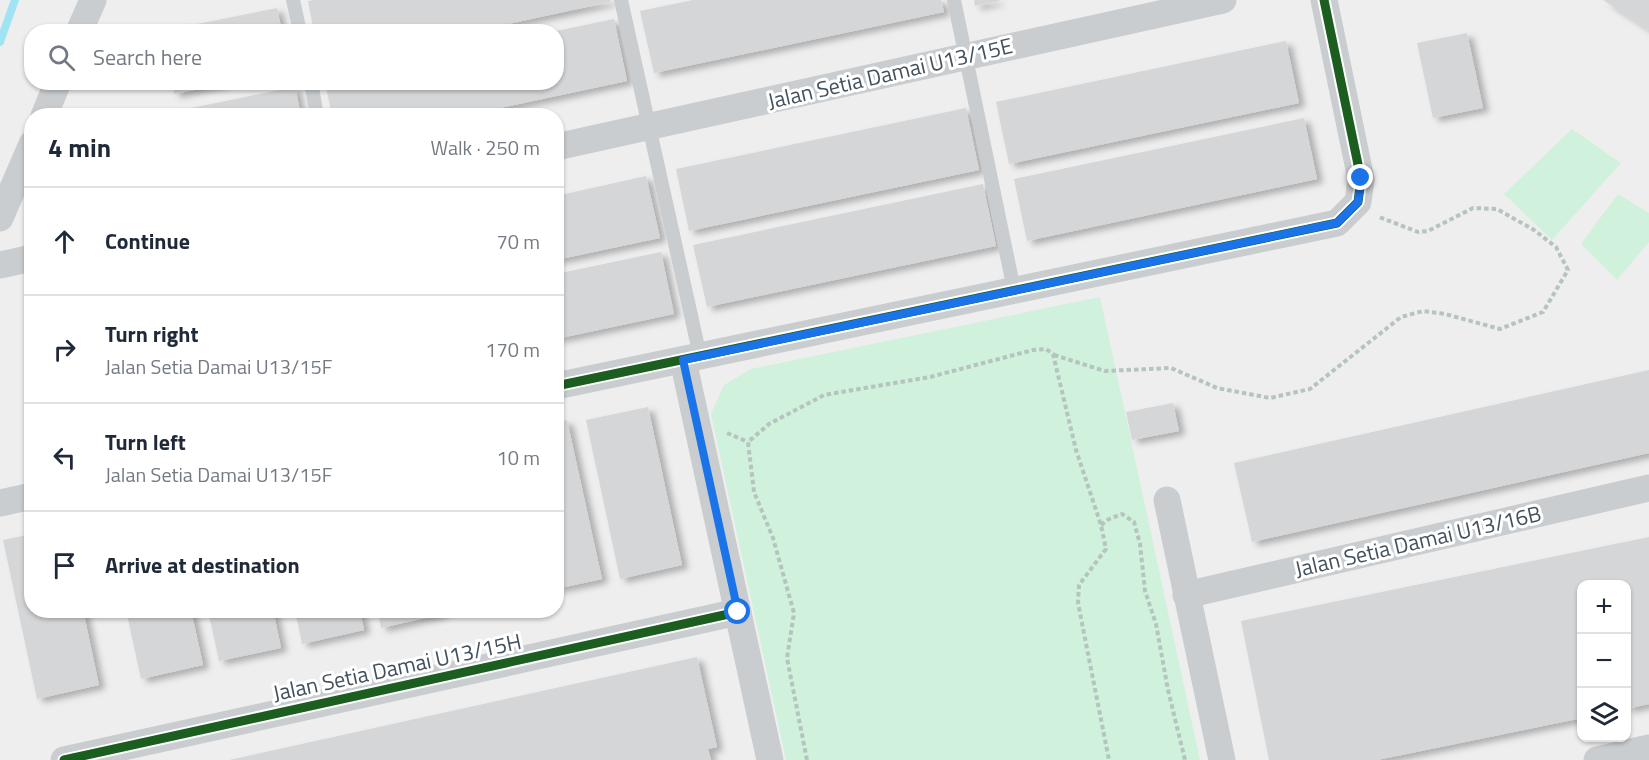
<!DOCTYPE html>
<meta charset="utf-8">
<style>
body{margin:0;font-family:"Titillium Web",sans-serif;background:#f6f6f7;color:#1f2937}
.controls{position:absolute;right:18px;bottom:18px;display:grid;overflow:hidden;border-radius:12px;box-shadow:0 2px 4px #0004}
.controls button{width:54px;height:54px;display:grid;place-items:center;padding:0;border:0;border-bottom:2px solid #e0e1e3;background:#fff;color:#1f2937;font:30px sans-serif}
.stop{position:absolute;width:18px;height:18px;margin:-14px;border:4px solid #1a73e8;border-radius:50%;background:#fff}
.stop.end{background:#1a73e8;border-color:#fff;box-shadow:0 2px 6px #0008}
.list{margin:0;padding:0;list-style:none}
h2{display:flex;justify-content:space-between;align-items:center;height:78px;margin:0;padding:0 24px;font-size:26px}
h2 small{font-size:20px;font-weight:400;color:#747a83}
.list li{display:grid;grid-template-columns:39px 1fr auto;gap:18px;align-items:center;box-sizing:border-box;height:108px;padding:0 24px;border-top:2px solid #e0e1e3}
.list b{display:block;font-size:22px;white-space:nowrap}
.list p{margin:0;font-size:20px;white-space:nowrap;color:#747a83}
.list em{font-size:20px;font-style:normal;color:#747a83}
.icon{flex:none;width:33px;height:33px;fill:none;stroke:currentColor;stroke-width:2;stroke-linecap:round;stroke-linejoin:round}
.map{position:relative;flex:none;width:1649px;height:760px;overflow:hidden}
.search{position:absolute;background:#fff;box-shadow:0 2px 4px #0004;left:24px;top:24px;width:540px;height:66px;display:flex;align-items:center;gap:15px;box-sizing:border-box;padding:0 21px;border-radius:24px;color:#747a83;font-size:22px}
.panel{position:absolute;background:#fff;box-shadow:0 2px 4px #0004;left:24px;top:108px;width:540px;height:510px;border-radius:24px}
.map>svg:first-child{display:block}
</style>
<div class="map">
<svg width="1649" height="760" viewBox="0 0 1649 760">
<defs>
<filter id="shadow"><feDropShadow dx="6" dy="4" stdDeviation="3" flood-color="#0004"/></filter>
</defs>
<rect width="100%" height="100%" fill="#efeeee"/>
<!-- green -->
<g fill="#d0f1db">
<polygon points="1572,129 1621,163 1552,240 1504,194"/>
<polygon points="1618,194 1649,213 1649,242 1617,280 1581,244"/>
<polygon points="1100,297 1200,760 786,760 711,414 724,385 751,369"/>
</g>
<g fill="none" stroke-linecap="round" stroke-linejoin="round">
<!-- stream -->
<polyline stroke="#a0e4f3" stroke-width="8" points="0,42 15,0"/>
</g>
<!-- building -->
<g fill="#d5d6d8" filter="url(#shadow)">
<polygon points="314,0 610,0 610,2 471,32 314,32 308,1"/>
<polygon points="693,0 941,0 944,12 654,73 640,11"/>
<polygon points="974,0 999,0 999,1 975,6"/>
<polygon points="1603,0 1649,0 1649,30"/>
<polygon points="277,8 282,32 167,32 167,30"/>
<polygon points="614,19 627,81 463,116 332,116 325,82 556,82 556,31"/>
<polygon points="1467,33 1483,108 1433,118 1417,43"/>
<polygon points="1286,41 1299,103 1009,164 996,102"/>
<polygon points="172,82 224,82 224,84 174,94"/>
<polygon points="295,87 301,116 162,116 162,114"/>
<polygon points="966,108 979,170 689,231 676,169"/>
<polygon points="1304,118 1317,179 1027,241 1014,179"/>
<polygon points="646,176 660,238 556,260 556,196"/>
<polygon points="983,184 996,246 707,307 693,245"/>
<polygon points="661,252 674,314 556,339 556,274"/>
<polygon points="1649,370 1649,453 1252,542 1234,463"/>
<polygon points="32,389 32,405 30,405 27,390"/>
<polygon points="1173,403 1179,431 1132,440 1126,412"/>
<polygon points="648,407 682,565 620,579 586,420"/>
<polygon points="567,420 602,579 556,589 556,422"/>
<polygon points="32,534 32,610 83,610 99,685 37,699 3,540"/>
<polygon points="1649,537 1649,704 1626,709 1626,584 1582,584 1582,718 1377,760 1269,760 1241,621"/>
<polygon points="126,610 191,610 203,665 141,679"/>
<polygon points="208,610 273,610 281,648 219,661"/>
<polygon points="295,610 360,610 364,630 302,644"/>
<polygon points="378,610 442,610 443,614 381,628"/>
<polygon points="697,657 717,747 708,749 711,760 229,760"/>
</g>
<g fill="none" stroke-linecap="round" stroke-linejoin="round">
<!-- path -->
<g stroke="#b5c4bf" stroke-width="4" stroke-dasharray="4.5 3" stroke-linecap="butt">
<polyline points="1054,355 1105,371 1171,368 1217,388 1270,398 1310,389 1401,317 1423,311 1445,314 1500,329 1543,312 1568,270 1556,247 1534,230 1497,209 1473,208 1428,231 1418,232 1379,217"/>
<polyline points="727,433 748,442"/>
<polyline points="1101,525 1109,519 1122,514 1134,522 1140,544 1145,591 1156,624 1168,690 1185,760"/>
<polyline points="807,760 787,658 794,613 773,538 754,492 748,442 769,424 824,395 930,377 1033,350 1046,349 1053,354 1076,450 1101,525 1106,549 1079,585 1078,603 1109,760"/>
</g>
<!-- lane -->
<g stroke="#cacdcf" stroke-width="14">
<polyline points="293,0 300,32"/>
<polyline points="621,0 700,356"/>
<polyline points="954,0 1014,290"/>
<polyline points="311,82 317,116"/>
</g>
<!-- street -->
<g stroke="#cacdcf" stroke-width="27">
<polyline points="79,32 93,0"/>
<polyline points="44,116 58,82"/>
<polyline points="556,147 1223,0"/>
<polyline points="0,218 32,144"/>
<polyline points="0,265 32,258"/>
<polyline points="683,360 770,760"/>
<polyline points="556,386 1337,223 1358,202 1361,179 1324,0"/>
<polyline points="1167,500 1222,760"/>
<polyline points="0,503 32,496"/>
<polyline points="1186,595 1649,488"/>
<polyline points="64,760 738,612"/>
<polyline points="1597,760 1649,748"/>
</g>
<!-- cycleway casing -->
<g stroke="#fff" stroke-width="13">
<g id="cycleway">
<polyline points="556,386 1337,223 1358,202 1361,179 1324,0"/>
<polyline points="64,760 738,612"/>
</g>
</g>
<!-- cycleway -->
<use href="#cycleway" stroke="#1b5e20" stroke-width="9"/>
</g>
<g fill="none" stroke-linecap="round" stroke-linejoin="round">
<!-- route -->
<polyline stroke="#1a73e8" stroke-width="8" points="738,612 683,360 1337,223 1358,202 1361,178"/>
</g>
<g text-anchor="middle" stroke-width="6" stroke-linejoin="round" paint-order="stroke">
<!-- street labels -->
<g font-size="22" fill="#43515c" stroke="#fff">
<text transform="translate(890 73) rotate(-13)" y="8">Jalan Setia Damai U13/15E</text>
<text transform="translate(1418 541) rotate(-13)" y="8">Jalan Setia Damai U13/16B</text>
<text transform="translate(397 667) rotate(-12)" y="8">Jalan Setia Damai U13/15H</text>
</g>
</g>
</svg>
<div class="controls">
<button>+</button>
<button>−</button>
<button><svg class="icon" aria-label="layers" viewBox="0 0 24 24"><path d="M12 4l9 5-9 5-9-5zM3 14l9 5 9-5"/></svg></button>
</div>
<div class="stop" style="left:738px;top:612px"></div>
<div class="stop end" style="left:1361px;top:178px"></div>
<div class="search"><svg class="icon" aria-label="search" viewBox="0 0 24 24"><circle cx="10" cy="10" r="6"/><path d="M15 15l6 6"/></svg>Search here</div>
<section class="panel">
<h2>4 min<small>Walk · 250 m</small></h2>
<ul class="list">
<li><svg class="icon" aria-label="ahead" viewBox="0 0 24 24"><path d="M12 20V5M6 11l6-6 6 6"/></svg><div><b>Continue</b></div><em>70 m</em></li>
<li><svg class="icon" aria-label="right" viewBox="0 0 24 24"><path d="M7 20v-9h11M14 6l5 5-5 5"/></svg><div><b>Turn right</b><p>Jalan Setia Damai U13/15F</p></div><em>170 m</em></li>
<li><svg class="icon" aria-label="left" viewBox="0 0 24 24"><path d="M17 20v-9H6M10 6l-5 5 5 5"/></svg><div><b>Turn left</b><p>Jalan Setia Damai U13/15F</p></div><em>10 m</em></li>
<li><svg class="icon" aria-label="arrive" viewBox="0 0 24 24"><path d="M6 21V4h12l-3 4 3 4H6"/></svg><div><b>Arrive at destination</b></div></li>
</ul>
</section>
</div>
